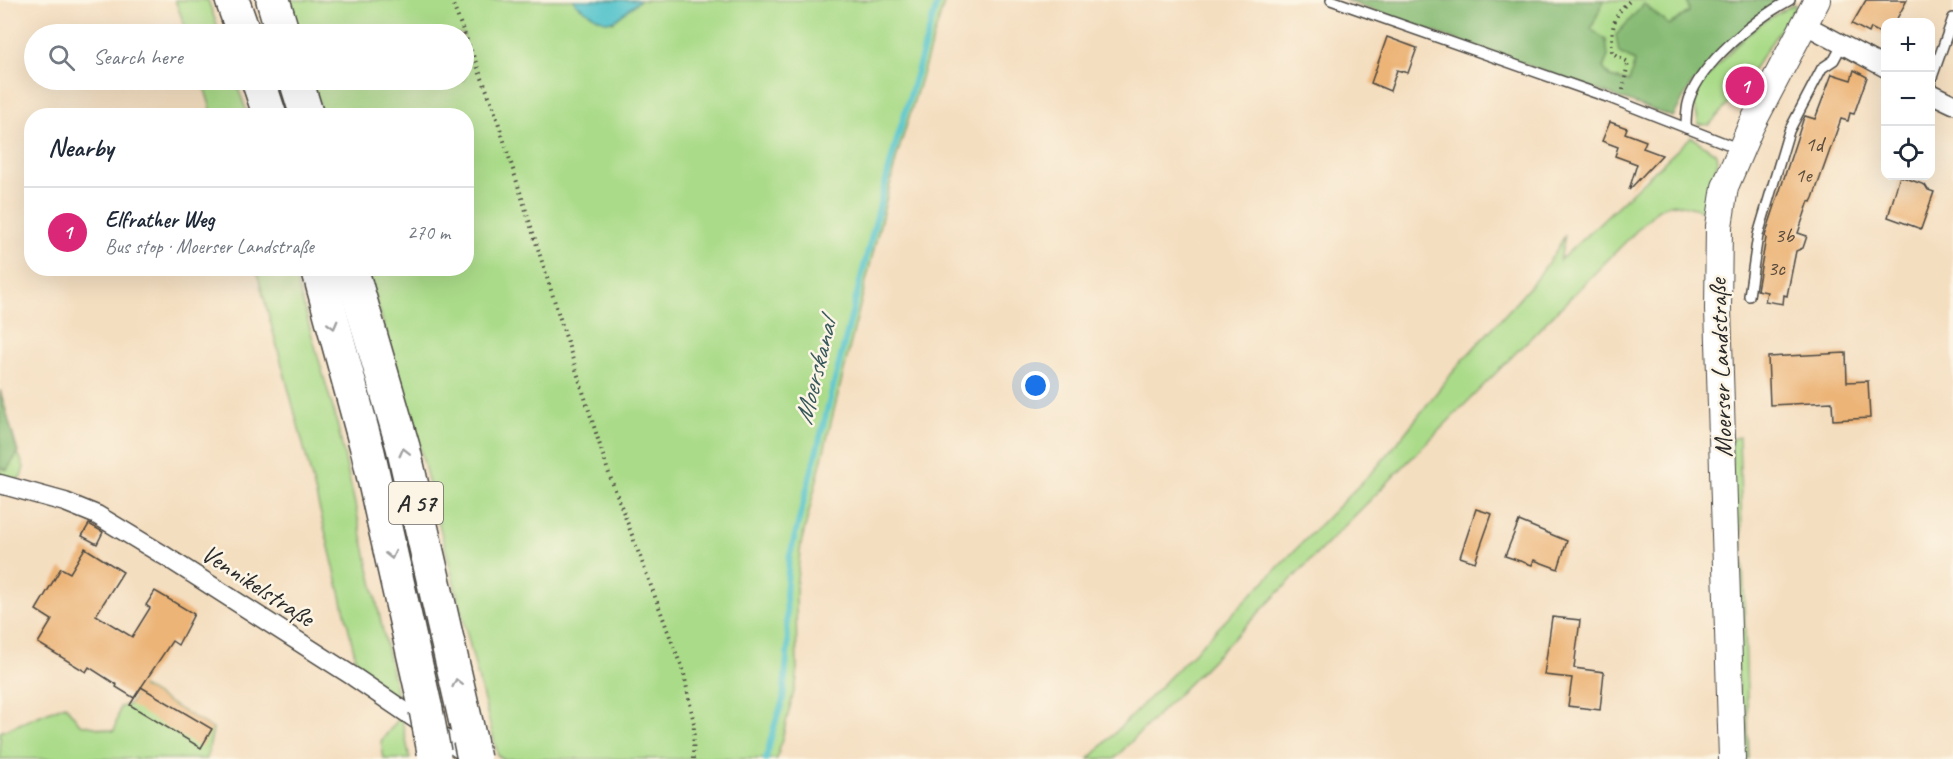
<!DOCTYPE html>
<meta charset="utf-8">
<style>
body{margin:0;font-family:Caveat,sans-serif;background:#f6f6f7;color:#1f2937}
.controls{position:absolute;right:18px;top:18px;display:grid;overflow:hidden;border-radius:12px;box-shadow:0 6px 24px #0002}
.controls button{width:54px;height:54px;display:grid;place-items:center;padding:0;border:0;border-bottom:2px solid #e0e1e3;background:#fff;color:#1f2937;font:30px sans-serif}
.you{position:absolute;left:1036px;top:386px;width:21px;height:21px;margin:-15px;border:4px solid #fff;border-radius:50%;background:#1a73e8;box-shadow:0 0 0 9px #1a73e833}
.badge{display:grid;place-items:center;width:39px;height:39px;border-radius:50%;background:#db2777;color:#fff;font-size:20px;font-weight:700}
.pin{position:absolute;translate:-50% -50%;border:3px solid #fff;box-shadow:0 2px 6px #0006}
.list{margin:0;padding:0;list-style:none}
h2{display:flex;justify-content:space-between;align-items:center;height:78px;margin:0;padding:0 24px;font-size:26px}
h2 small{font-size:20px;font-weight:400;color:#747a83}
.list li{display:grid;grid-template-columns:39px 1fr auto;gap:18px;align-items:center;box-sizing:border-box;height:90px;padding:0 24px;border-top:2px solid #e0e1e3}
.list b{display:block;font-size:22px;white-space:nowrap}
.list p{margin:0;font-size:20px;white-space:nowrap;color:#747a83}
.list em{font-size:20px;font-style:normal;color:#747a83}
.icon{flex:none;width:33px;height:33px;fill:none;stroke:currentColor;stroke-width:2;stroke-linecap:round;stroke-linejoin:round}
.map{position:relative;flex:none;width:1953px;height:759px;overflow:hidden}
.search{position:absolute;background:#fff;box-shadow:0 6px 24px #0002;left:24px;top:24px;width:450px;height:66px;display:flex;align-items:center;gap:15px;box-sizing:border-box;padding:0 21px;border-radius:33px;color:#747a83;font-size:22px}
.panel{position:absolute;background:#fff;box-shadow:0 6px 24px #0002;left:24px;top:108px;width:450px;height:168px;border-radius:24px}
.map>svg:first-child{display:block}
</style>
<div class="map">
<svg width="1953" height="759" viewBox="0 0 1953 759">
<rect width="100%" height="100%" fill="#fcf5e5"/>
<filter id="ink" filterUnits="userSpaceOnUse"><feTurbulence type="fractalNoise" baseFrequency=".0167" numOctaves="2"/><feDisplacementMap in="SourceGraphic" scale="12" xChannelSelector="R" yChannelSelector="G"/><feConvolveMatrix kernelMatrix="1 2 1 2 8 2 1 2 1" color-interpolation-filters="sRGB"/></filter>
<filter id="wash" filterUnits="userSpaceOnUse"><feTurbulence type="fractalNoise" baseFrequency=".008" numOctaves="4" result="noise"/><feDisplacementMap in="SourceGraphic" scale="24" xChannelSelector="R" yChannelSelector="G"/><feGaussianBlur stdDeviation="1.35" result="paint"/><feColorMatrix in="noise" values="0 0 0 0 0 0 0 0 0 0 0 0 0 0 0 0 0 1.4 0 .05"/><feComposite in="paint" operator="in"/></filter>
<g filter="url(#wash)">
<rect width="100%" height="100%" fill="#f4dec0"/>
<!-- green -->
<g fill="#aadb89" stroke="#6a835a" stroke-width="1.5">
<polygon points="175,0 208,0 220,34 188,34"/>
<polygon points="288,0 574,0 576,4 613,22 640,0 945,0 897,156 801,544 796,587 797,679 777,759 503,759 498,756 418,441 367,269 466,268 466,116 322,115 312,80 464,80 464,34 298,34"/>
<polygon points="1604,0 1688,0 1689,12 1669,25 1635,61 1629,82 1610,77 1603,68 1608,56 1591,29"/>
<polygon points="1794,4 1796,7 1731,101 1709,125 1699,124 1694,104 1700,85 1740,41 1762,22"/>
<polygon points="202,80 235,80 248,115 213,115"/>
<path d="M1691 137 1717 154 1718 160 1705 211C1686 206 1674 199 1657 210L1114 759H1089L1376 468C1407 433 1433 395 1463 360 1498 320 1540 283 1565 235L1560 260Z"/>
<path d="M256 269H293L337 423 398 699 359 673C328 537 293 403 256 269Z"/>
<polygon points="1739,437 1749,759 1740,759 1731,439"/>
<polygon points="18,453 24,467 21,477 12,482 0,480 0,467 7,469"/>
<polygon points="141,686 213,729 207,759 0,759 0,732 65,705 80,724 114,731 120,707 130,704"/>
<polygon points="401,716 410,759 384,759 381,741"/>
</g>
<!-- forest -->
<g fill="#87bb75" stroke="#597350" stroke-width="1.5">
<polygon points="1344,0 1604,0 1591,29 1606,40 1608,56 1603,68 1610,77 1629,82 1635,61 1619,53 1616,35 1644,4 1669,25 1689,12 1688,0 1782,0 1691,85 1673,117"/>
<polygon points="0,390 18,453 7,470 0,467"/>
</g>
<!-- water -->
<path fill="#58c5cc" stroke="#42787c" stroke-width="1.5" d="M574 0H640C606 28 613 28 576 4Z"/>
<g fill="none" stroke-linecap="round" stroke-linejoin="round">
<!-- stream -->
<polyline stroke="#58c5cc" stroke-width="6" points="766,759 773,730 783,700 788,646 786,594 789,559 893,153 938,0"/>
</g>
<g id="blocks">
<!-- building -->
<g fill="#ecb477">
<polygon points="1866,0 1907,0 1895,22 1886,22 1886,36 1871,28 1869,33 1852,24"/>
<polygon points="1387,37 1417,48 1408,73 1397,70 1390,91 1371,83"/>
<polygon points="1854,70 1867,77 1854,114 1850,113 1848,121 1841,119 1813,198 1811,202 1809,201 1798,233 1807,236 1803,248 1796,251 1787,296 1784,295 1783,304 1765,301 1767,292 1757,290 1766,238 1765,236 1803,120 1805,116 1815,119 1832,74 1851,80"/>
<polygon points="1610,122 1627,128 1625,133 1646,141 1643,148 1662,155 1629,190 1637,164 1615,156 1618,147 1602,141"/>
<polygon points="1900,176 1925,185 1928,190 1934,192 1921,229 1888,217"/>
<polygon points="1846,353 1847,382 1868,381 1870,418 1833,420 1832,402 1770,405 1768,357"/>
<polygon points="1476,509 1492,514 1475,562 1460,557"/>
<polygon points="1519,521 1567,541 1558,569 1534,560 1532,565 1505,556"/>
<polygon points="89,524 103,532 97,544 82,536"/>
<polygon points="85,548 123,572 96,615 132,637 150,608 146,605 155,591 194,614 178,645 172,641 134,698 116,687 117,685 89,667 86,672 38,643 52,620 36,610 61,568 70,573"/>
<polygon points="1552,617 1580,620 1574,668 1604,672 1600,710 1568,706 1572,678 1544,675"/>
<polygon points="141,687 212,729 201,748 130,705"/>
</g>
</g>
</g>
<g filter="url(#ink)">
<use href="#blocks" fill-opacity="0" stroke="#494641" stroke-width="1.5"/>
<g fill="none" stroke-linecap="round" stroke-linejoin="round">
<!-- lane casing -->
<g stroke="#494641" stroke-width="12">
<g id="lane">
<polyline points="1331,0 1607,97 1740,149"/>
<polyline points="1930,83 1953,18"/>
<path d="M1686 128C1686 118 1686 109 1689 100 1701 63 1756 18 1790 0"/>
<polyline points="1749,296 1758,235 1789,131 1822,68 1834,60 1842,45"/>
</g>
</g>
<!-- street casing -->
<g stroke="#494641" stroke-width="21">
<g id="street">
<polyline points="1804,24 1886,68"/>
<polyline points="1930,93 1953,104"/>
<polyline points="0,484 65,502 97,515 165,556 354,677 473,758"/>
</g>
</g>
<!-- secondary casing -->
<g stroke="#494641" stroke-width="28">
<polyline id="secondary" points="1732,759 1718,309 1719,226 1725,187 1751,126 1817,0"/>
</g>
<!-- highway casing -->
<g stroke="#494641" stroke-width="36">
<g id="highway">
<polyline points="232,0 244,34"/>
<polyline points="273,0 283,34"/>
<polyline points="258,80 270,116"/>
<polyline points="296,80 307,116"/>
<polyline points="318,268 368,452 426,710"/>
<polyline points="351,268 403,447 470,740"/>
</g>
</g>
<!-- path -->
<g stroke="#494641" stroke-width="4" stroke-dasharray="1.5 4.5" stroke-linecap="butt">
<polyline points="451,0 493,106 608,471 684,674 694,723 693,759"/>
<path d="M1623 90 1628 62 1612 53C1612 31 1611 15 1631 0"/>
</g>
<!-- lane -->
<use href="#lane" stroke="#fff" stroke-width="9"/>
<!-- street -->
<use href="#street" stroke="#fff" stroke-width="18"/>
<!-- secondary -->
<use href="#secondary" stroke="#fff" stroke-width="26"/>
<!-- highway -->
<use href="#highway" stroke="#fff" stroke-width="33"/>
<!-- highway-bridge casing -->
<g stroke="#494641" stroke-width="36" stroke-linecap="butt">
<g id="highway-bridge">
<polyline points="426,710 434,752"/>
<polyline points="470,740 474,759"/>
</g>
</g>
<!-- highway-bridge -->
<use href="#highway-bridge" stroke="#fff" stroke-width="33"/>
</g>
<!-- one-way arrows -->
<defs><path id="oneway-chevron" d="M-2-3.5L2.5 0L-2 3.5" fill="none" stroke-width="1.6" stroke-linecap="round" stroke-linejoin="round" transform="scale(1.5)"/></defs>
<g stroke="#a0a0a0">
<use href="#oneway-chevron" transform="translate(333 325) rotate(75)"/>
<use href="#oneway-chevron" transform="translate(404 452) rotate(-104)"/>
<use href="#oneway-chevron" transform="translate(391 555) rotate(77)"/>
<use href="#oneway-chevron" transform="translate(457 683) rotate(-103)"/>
</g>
</g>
<g text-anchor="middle" stroke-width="5" stroke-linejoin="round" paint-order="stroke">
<!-- number labels -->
<g font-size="22" fill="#5b4d3e">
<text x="1814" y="151">1d</text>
<text x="1803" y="182">1e</text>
<text x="1784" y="242">3b</text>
<text x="1776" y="275">3c</text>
</g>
<!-- shield labels -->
<rect fill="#fcf5e5" stroke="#6a6863" stroke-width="1.5" x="389" y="482" width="54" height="42" rx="4.5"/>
<g font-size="24" font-weight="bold" fill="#2b2b2b">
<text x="416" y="511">A 57</text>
</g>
<!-- street labels -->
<g font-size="26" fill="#2b2b2b" stroke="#fcf5e5">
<text transform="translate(1720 368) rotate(-92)" y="9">Moerser Landstraße</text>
<text transform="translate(258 585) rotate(33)" y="9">Vennikelstraße</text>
</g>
<!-- water labels -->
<g font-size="27" font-style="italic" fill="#38595b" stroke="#fcf5e5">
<text transform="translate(815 372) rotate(-76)" y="9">Moerskanal</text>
</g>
</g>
</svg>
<div class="controls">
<button>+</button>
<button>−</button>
<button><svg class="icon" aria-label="locate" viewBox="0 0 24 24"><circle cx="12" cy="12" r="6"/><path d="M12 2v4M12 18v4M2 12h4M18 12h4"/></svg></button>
</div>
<div class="you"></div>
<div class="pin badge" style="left:1745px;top:86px">1</div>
<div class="search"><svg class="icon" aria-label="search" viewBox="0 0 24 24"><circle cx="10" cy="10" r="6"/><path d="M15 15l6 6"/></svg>Search here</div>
<section class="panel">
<h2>Nearby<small></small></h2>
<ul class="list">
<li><span class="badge">1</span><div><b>Elfrather Weg</b><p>Bus stop · Moerser Landstraße</p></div><em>270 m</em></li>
</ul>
</section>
</div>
